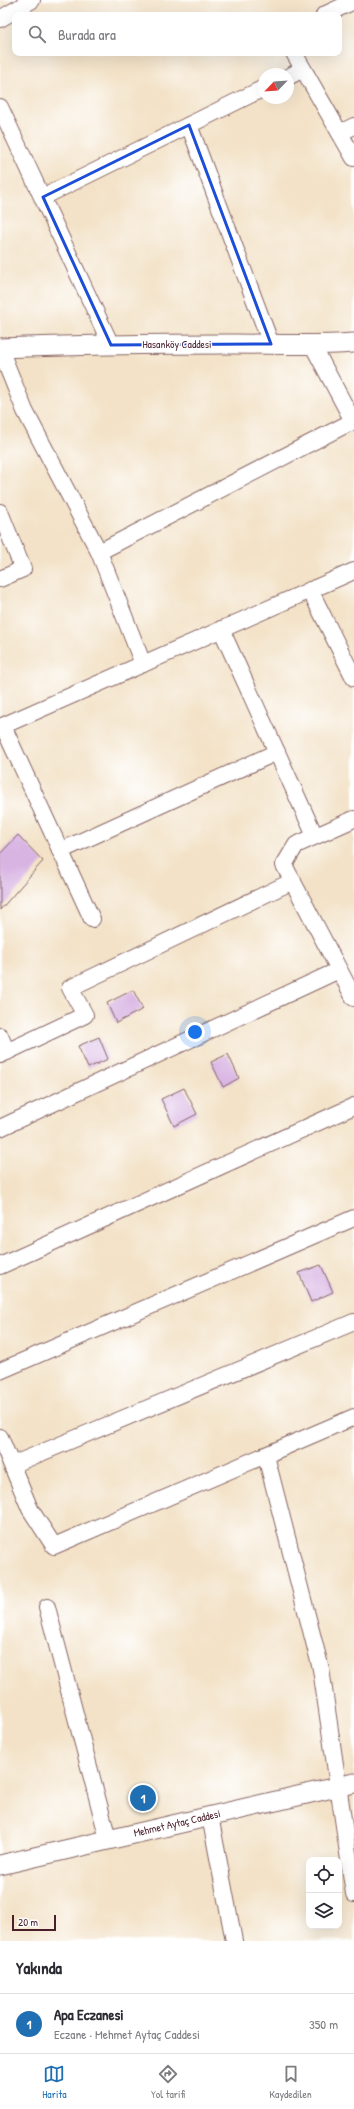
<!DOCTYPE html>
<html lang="tr">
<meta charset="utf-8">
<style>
body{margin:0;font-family:"Patrick Hand",sans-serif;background:#f7f7f7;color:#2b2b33}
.controls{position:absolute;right:12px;bottom:12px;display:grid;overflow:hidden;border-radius:8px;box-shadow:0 4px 16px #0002}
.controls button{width:36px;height:36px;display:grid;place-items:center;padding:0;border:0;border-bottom:1px solid #e1e1e2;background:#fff;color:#2b2b33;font:20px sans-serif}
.compass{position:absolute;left:258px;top:68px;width:36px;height:36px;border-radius:50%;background:#fff;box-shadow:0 4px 16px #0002;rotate:245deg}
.scale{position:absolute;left:12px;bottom:10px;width:44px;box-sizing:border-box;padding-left:4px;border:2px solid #4a1f2b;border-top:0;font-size:11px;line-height:14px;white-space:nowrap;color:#4a1f2b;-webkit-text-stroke:3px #fff;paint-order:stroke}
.you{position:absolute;left:195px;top:1032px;width:14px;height:14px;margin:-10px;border:3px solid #fff;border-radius:50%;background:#1a73e8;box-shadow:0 0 0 6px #1a73e833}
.badge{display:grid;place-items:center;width:26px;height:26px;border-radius:50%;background:#1f6fb2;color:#fff;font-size:13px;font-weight:700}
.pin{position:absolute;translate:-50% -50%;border:2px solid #fff;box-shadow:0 1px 4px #0006}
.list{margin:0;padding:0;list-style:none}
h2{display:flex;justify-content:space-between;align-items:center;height:52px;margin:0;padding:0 16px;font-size:17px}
h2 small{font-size:13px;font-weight:400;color:#7c7c81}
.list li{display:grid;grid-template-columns:26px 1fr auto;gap:12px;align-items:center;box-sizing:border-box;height:60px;padding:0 16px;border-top:1px solid #e1e1e2}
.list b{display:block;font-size:15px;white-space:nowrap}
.list p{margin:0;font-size:13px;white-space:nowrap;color:#7c7c81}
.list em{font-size:13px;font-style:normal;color:#7c7c81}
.icon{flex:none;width:22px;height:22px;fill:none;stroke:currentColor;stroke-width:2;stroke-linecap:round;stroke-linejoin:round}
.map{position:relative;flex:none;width:354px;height:1941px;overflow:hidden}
.search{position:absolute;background:#fff;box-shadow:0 4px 16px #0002;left:12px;right:12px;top:12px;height:44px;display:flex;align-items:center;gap:10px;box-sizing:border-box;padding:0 14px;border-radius:8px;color:#7c7c81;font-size:15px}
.sheet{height:112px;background:#fff}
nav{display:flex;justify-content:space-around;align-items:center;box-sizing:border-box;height:56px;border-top:1px solid #e1e1e2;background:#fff;font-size:11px;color:#7c7c81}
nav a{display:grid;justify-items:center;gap:2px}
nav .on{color:#1f6fb2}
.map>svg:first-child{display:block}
</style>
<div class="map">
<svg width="354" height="1941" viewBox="0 0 354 1941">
<rect width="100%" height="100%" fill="#fff"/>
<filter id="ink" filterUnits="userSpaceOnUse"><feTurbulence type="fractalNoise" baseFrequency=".025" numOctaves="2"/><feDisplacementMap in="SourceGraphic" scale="8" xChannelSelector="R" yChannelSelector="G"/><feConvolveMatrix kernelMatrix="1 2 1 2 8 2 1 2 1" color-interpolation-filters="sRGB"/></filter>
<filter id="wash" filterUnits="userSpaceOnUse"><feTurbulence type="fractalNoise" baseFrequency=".012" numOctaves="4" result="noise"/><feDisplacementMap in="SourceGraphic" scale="16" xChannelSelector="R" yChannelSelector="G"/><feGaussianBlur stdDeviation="0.9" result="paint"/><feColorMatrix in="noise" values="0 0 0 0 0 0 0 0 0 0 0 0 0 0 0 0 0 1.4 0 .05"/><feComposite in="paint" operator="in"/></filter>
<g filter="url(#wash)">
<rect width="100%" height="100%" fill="#f3e2c7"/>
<g id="blocks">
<!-- building -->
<g fill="#d8b4e3">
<polygon points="18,835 43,861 0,910 0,854"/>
<polygon points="133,990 143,1009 116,1023 107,1003"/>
<polygon points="99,1037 108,1059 88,1068 78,1046"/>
<polygon points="228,1054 239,1078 223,1087 211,1062"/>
<polygon points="184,1088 197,1114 174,1126 161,1099"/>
<polygon points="321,1265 333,1292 311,1302 299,1273"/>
</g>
</g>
</g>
<g filter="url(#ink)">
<use href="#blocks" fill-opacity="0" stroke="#856362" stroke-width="1"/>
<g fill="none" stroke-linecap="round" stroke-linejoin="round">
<!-- minor casing -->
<g stroke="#856362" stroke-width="18">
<g id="minor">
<polyline points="324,15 354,1"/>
<polyline points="0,19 32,0"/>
<polyline points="294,53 354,158"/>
<polyline points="288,77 303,69"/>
<polyline points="0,107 111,345"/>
<polyline points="189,125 271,344"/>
<polyline points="340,133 354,126"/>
<polyline points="43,197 264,88"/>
<polyline points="313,346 354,423"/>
<polyline points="0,349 25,411 99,552 143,664"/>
<polyline points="0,512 23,569 0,579"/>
<polyline points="99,552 353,421"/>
<polyline points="310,590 354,678"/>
<polyline points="221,629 315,836"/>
<polyline points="3,726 92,919"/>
<polyline points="0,727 354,571"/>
<polyline points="354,819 296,845 284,865 354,998"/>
<polyline points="60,851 277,752"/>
<polyline points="0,1036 7,1052"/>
<polyline points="0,1055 85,1015 70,988 293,881"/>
<polyline points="0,1128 339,970"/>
<polyline points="0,1266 354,1106"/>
<polyline points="0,1371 354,1218"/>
<polyline points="0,1437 30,1509 54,1546 354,1417"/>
<polyline points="266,1456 321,1669 354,1894"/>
<polyline points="12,1465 354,1322"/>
<polyline points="47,1607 108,1839"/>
<polyline points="210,1816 234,1941"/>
</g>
</g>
<!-- tertiary casing -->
<g stroke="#856362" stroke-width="21">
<g id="tertiary">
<path d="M0 348C78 345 155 344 233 344 274 344 314 346 354 343"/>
<polyline points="0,1865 354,1783"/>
</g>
</g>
<!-- minor -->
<use href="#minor" stroke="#fff" stroke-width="16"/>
<!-- tertiary -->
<use href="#tertiary" stroke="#fff" stroke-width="19"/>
</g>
</g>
<!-- marked area -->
<path fill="none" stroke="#1d4ed8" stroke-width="3" stroke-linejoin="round" d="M189 125 271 344 111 345 43 197Z"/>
<g text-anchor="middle" stroke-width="3" stroke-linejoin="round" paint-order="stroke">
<!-- street labels -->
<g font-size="11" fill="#4a1f2b" stroke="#fff">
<text x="177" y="348">Hasanköy Caddesi</text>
<text transform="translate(177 1823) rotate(-13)" y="4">Mehmet Aytaç Caddesi</text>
</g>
</g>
</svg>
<div class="controls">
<button><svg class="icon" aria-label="locate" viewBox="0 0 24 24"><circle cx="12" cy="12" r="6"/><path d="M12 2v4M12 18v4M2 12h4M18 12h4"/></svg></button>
<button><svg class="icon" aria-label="layers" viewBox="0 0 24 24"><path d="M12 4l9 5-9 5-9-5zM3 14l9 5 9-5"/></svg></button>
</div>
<svg class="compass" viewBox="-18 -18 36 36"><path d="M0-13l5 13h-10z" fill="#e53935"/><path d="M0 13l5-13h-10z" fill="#7c7c81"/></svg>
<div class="scale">20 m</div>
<div class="you"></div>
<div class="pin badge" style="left:143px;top:1798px">1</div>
<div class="search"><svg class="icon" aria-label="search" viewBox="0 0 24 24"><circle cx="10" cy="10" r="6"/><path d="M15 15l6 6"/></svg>Burada ara</div>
</div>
<section class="sheet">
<h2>Yakında<small></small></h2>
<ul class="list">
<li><span class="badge">1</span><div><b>Apa Eczanesi</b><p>Eczane · Mehmet Aytaç Caddesi</p></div><em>350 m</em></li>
</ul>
</section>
<nav>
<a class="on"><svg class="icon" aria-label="map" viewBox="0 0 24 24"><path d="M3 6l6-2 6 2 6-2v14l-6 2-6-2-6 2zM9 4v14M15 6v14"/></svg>Harita</a>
<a><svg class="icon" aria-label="directions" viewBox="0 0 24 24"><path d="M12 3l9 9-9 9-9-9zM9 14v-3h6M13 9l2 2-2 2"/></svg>Yol tarifi</a>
<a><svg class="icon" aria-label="saved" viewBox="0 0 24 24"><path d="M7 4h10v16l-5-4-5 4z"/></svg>Kaydedilen</a>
</nav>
